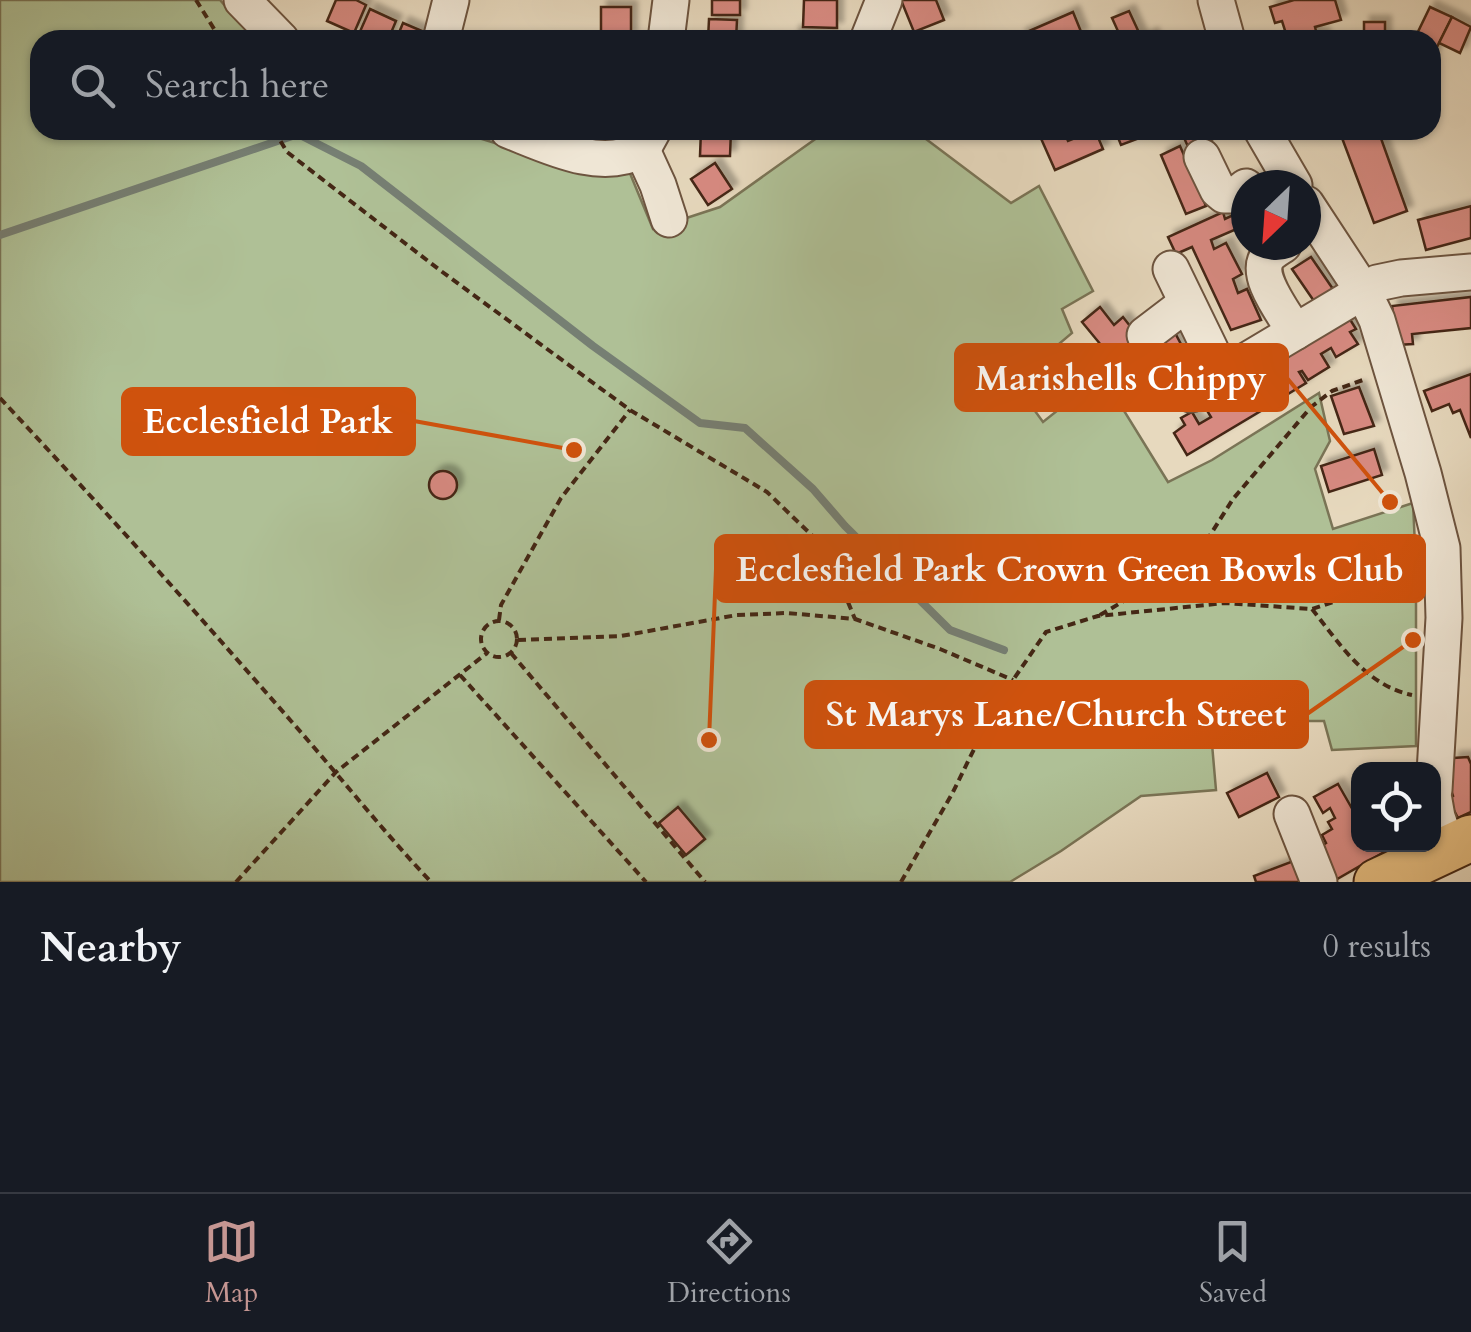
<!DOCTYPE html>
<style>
body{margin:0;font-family:Cardo,serif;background:#20242c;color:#f1f3f6}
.controls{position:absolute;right:30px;bottom:30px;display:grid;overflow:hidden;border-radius:20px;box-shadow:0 2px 8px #0004}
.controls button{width:90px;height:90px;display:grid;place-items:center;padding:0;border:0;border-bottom:2px solid #363941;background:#171b24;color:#f1f3f6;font:50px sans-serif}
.compass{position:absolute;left:1231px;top:170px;width:90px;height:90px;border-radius:50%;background:#171b24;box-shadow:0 2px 8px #0004;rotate:205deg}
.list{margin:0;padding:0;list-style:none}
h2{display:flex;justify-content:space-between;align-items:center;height:130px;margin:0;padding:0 40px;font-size:42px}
h2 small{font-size:32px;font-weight:400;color:#9ea1a6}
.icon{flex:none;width:55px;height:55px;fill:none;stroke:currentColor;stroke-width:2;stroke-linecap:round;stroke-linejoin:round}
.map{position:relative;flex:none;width:1471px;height:882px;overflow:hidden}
.search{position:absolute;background:#171b24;box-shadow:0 2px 8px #0004;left:30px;right:30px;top:30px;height:110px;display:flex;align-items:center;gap:25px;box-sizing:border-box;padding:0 35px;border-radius:30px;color:#9ea1a6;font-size:38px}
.sheet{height:310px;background:#171b24}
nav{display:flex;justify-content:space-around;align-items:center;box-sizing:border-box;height:140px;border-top:2px solid #363941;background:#171b24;font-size:28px;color:#9ea1a6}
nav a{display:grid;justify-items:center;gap:5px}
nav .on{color:#c59692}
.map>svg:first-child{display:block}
</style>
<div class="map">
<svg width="1471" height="882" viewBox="0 0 1471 882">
<defs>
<filter id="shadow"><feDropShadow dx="6" dy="-6" stdDeviation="2.5" flood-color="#0004"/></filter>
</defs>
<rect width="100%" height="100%" fill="#e7d9be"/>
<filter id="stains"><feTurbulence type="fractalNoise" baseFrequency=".002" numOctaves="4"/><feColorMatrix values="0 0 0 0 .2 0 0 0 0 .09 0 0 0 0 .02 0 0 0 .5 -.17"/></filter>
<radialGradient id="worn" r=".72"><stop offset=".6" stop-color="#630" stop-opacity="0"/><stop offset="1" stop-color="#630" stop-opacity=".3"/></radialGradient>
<!-- green -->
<polygon fill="#afc096" stroke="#7a7456" stroke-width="2.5" points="0,0 220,0 240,23 260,40 40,40 40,130 453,130 573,167 629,171 653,229 720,207 828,130 914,130 1011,203 1039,186 1093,291 1062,309 1072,333 1014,382 1043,422 1102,375 1168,482 1212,460 1319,393 1330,441 1315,469 1333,529 1413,503 1416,567 1416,746 1332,750 1324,721 1210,721 1216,790 1141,796 1061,851 1010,882 0,882"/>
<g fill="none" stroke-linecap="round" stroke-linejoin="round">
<!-- stream -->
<polyline stroke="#767f73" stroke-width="8" points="0,235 298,134 361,166 593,346 700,423 745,428 813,489 845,526 950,630 1004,650"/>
</g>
<!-- building -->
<g fill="#d78a81" stroke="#442715" stroke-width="2.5" filter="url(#shadow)">
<polygon points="336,0 356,0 366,5 354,33 327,21"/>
<rect x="712" y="0" width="28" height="15"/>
<polygon points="804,0 837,0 837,28 803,27"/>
<polygon points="901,0 936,0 944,20 914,32"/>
<polygon points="1294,0 1335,0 1341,20 1315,27 1317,35 1323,33 1325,40 1288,40 1282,21 1275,23 1270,7"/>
<rect x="601" y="7" width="30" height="30"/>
<polygon points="1430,7 1452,17 1431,59 1431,40 1414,40"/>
<polygon points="370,9 396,21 388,40 368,40 358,36"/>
<polygon points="1129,11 1142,39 1152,34 1155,40 1122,40 1112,18"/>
<polygon points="1073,12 1082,34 1067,40 1022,40 1020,35"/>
<polygon points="1452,17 1471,27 1460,53 1439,43"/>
<polygon points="709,19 737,20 736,40 708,40"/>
<rect x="1364" y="22" width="21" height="18"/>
<polygon points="403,23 429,34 427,40 396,40"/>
<polygon points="794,32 831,34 830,40 793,40"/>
<polygon points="701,130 731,130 730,156 700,156"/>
<polygon points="1049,130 1063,130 1068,141 1095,130 1103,149 1055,170 1039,134"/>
<polygon points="1115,130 1139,130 1142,137 1121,145"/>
<polygon points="1184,130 1229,130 1230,132 1189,149 1181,131"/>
<polygon points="1339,130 1378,130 1407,211 1374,223"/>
<polygon points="1180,146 1206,206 1186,214 1161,155"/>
<polygon points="715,163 732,189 708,205 691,179"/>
<polygon points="1471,206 1471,238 1426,250 1418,220"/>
<polygon points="1246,209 1246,225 1211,240 1214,249 1226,243 1242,274 1233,279 1238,293 1247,289 1261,320 1231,330 1192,247 1176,254 1168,237 1223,212 1225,219"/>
<polygon points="1311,257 1335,292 1316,304 1292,269"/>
<polygon points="1471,297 1471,328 1412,334 1413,344 1397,345 1392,306"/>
<polygon points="1100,307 1114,325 1123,317 1141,340 1115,362 1082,322"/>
<polygon points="1346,313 1356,329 1350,332 1358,344 1336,357 1331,348 1321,354 1329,367 1308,380 1302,371 1299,372 1306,383 1283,397 1277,387 1264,395 1250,373"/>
<polygon points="1173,329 1183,348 1168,356 1176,372 1160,381 1141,346"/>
<polygon points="1471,374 1471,438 1460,410 1453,413 1449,404 1432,411 1424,391"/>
<polygon points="1237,380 1246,395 1253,391 1264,409 1187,455 1174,433 1185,425 1181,418 1192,412 1199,424 1211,417 1203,404 1216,396 1224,410 1232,405 1223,389"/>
<polygon points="1359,387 1374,426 1344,434 1331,396"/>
<polygon points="1374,449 1382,475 1329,492 1321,466"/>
<circle cx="443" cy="485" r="14"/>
<polygon points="1468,757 1471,764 1471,812 1458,818 1448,799 1453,796 1450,787 1453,758"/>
<polygon points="1267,773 1279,797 1239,817 1227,793"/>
<polygon points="1338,784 1358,819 1358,844 1398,844 1332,882 1316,849 1326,843 1322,835 1332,829 1328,822 1335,818 1330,808 1323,813 1314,797"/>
<polygon points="678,807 705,839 686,855 659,823"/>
<polygon points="1296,860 1304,882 1256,882 1254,876"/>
</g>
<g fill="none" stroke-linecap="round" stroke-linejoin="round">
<!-- minor casing -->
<g stroke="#6d543f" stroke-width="39">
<g id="minor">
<polyline points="242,0 281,40"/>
<polyline points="1216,0 1227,40"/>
<polyline points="441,40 451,0"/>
<polyline points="666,40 671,0"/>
<polyline points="868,40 884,0"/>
<path d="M508 130C549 146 599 172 642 150L653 130"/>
<polyline points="1262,130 1294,185"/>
<polyline points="642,150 658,185 669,219"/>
<polyline points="1202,157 1218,190 1224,195 1236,195 1246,187"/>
<polyline points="1306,204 1363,291 1377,320 1423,473 1442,548 1444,618 1434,790"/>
<path d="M1283 245C1278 248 1273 251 1269 255 1252 274 1285 314 1295 332"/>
<polyline points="1171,269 1223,376"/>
<polyline points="1145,335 1187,303"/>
<polyline points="1191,394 1377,283 1401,278 1471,272"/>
<polyline points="1434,800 1437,817 1448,848"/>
<polyline points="1292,814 1319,882"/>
</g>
</g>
<!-- major casing -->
<g stroke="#442715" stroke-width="49">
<polyline id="major" points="1377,882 1471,838"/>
</g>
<!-- path -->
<g stroke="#442715" stroke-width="4" stroke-dasharray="8 5" stroke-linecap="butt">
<polyline points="196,0 221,40"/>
<polyline points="274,130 287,152 441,271 630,410 767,492 826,549 855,619"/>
<path d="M0 398C99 504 196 612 291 721 338 774 382 830 431 882"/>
<path d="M1312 609C1340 644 1365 685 1412 695"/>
<polyline points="1100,615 1168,575 1207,540 1233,499 1311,407 1332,391 1363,380"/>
<polyline points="499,620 501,605 561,498 630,410"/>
<circle cx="499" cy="639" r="18"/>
<polyline points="518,640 621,636 737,615 787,613 855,619 940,649 1013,680"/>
<polyline points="511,653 705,882"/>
<polyline points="460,675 646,882"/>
<polyline points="236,882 336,772 487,653"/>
<polyline points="901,882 952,794 981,735 1013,680 1046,632 1098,616 1225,603 1312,609 1383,586 1415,583"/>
</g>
<!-- minor -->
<use href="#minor" stroke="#efe6d5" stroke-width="35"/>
<!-- major -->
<use href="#major" stroke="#e4bc7f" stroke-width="45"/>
</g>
<!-- callouts -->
<path fill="none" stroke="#cf520d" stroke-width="4" d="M1390 502L1287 378M574 450L414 421M709 740L716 569M1413 640L1307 714"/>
<g fill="#cf520d" stroke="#efe6d5" stroke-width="4">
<circle cx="1390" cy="502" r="10"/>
<circle cx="574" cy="450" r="10"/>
<circle cx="709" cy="740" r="10"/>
<circle cx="1413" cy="640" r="10"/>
</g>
<g fill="#cf520d" stroke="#cf520d" stroke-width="4">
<rect x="956" y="345" width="331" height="65" rx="10"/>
<rect x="123" y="389" width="291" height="65" rx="10"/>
<rect x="716" y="536" width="708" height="65" rx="10"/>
<rect x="806" y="682" width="501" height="65" rx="10"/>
</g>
<g font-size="35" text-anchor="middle" font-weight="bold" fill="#fff">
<text x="1121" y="390">Marishells Chippy</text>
<text x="268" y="433">Ecclesfield Park</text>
<text x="1070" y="581">Ecclesfield Park Crown Green Bowls Club</text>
<text x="1056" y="726">St Marys Lane/Church Street</text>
</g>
<rect width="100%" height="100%" filter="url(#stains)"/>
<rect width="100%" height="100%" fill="url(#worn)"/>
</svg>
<div class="controls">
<button><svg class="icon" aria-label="locate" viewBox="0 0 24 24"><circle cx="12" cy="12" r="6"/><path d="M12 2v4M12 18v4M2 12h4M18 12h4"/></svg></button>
</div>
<svg class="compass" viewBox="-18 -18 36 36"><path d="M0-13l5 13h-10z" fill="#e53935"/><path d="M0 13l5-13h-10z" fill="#9ea1a6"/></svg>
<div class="search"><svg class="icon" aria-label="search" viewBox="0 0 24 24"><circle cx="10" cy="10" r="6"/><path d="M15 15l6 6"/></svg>Search here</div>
</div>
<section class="sheet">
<h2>Nearby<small>0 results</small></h2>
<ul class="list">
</ul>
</section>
<nav>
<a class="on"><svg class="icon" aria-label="map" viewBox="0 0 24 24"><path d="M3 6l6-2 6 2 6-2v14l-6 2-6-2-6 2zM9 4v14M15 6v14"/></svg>Map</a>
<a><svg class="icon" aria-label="directions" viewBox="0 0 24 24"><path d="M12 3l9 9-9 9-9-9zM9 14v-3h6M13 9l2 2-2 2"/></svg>Directions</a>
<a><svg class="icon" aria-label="saved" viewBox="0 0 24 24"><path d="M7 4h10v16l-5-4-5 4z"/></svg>Saved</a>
</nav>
